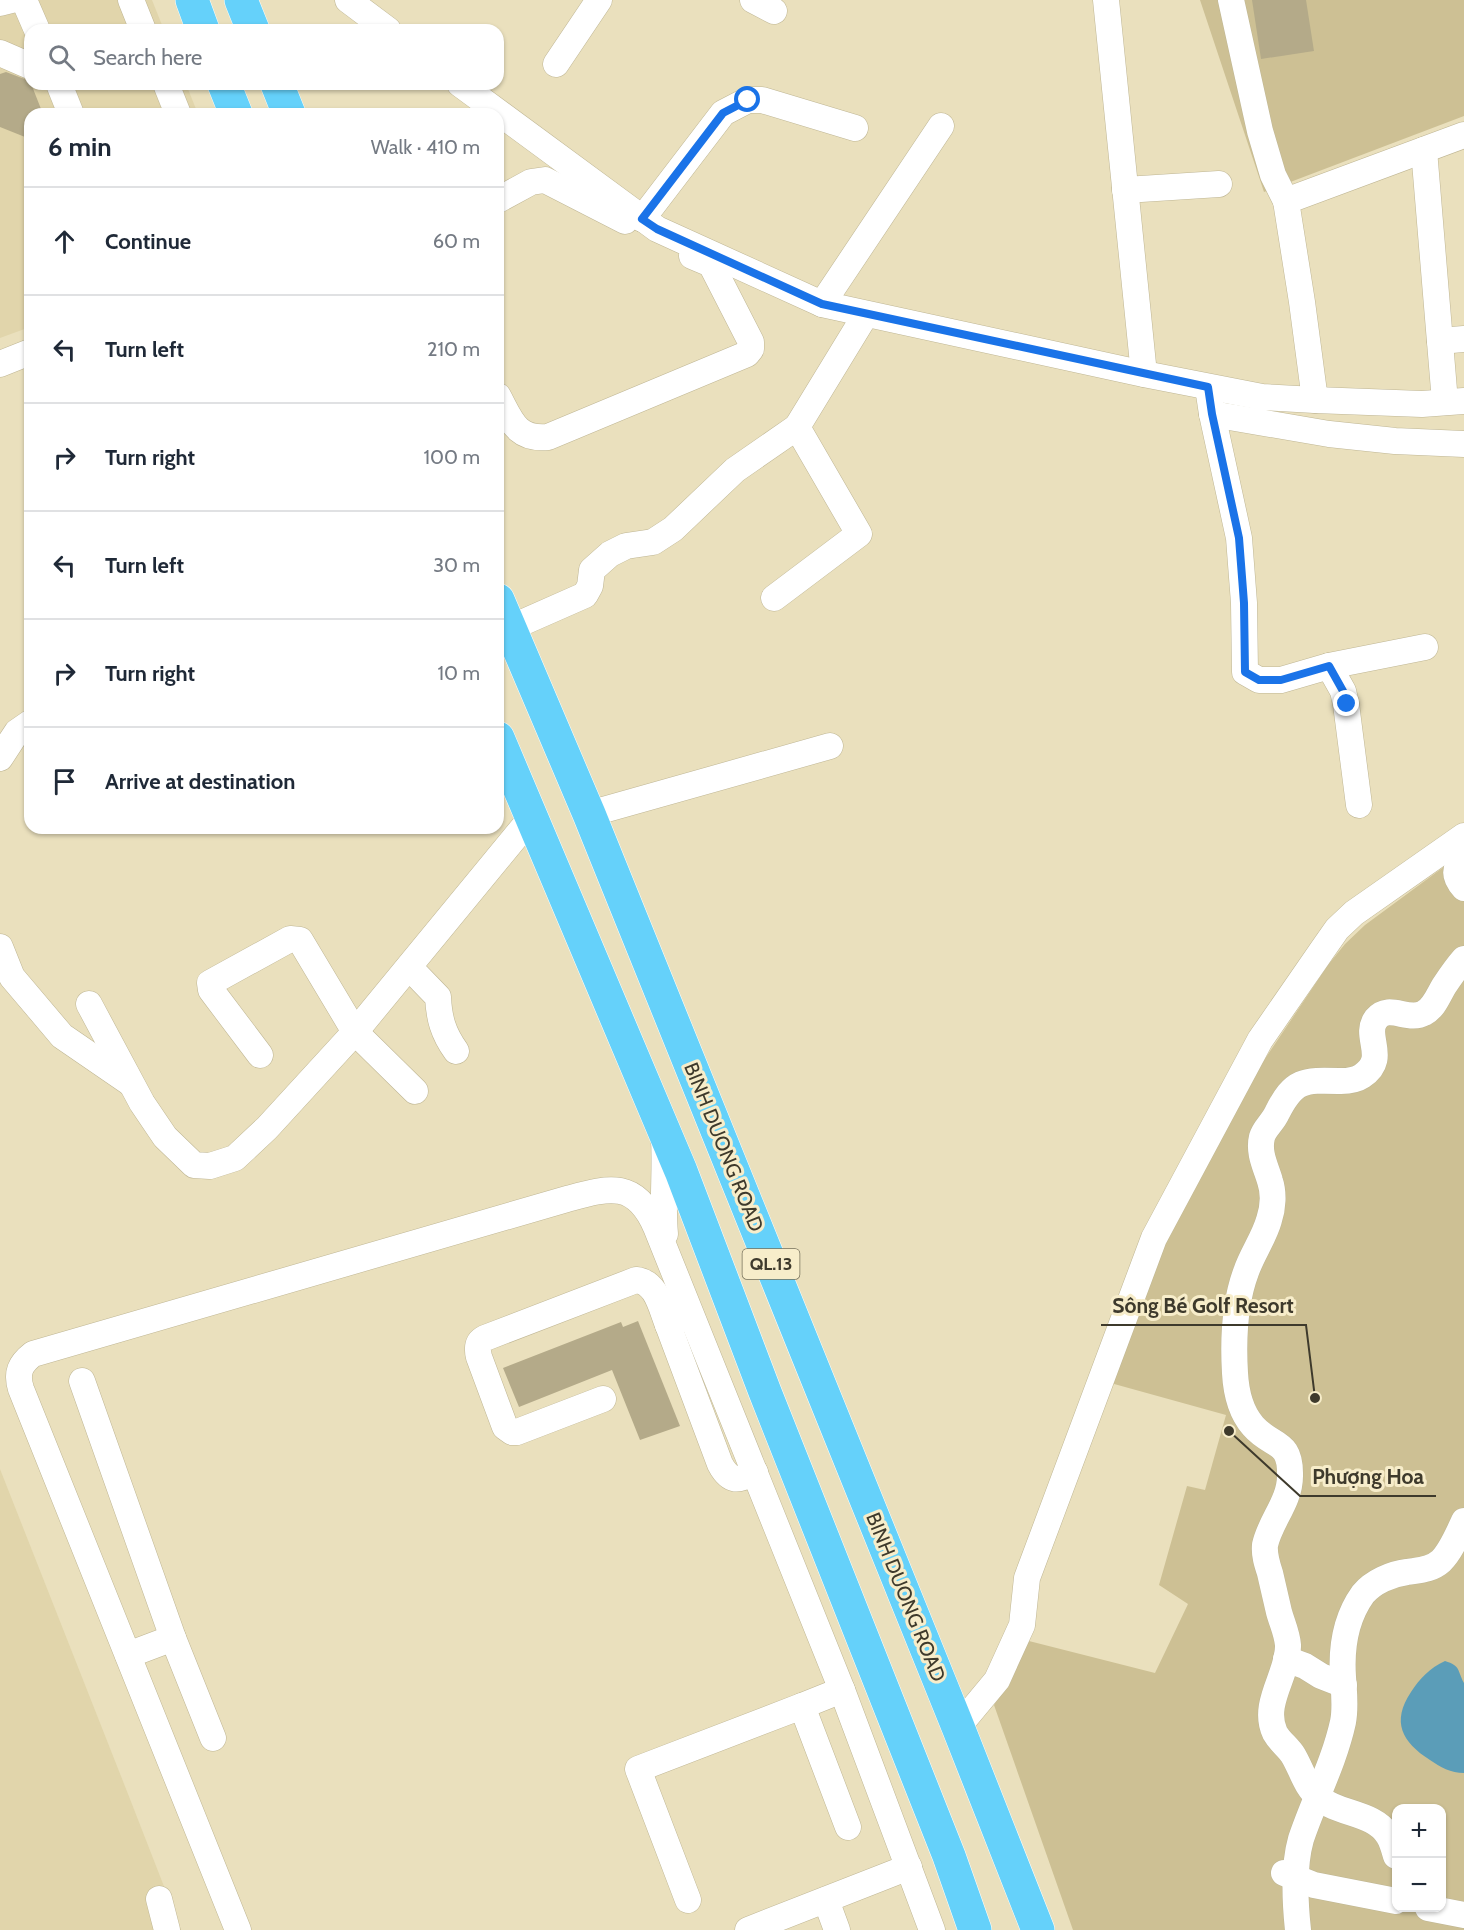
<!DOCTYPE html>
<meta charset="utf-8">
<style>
body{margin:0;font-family:Cabin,sans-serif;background:#f6f6f7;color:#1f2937}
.controls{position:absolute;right:18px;bottom:18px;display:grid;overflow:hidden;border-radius:12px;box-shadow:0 2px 4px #0004}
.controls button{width:54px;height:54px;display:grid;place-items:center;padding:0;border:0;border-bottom:2px solid #e0e1e3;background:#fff;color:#1f2937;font:30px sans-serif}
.stop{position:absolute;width:18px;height:18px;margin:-14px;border:4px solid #1a73e8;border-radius:50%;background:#fff}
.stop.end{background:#1a73e8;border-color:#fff;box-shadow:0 2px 6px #0008}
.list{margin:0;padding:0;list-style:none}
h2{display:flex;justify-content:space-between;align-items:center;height:78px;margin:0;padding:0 24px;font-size:26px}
h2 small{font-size:20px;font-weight:400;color:#747a83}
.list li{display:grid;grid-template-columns:39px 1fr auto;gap:18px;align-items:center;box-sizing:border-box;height:108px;padding:0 24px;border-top:2px solid #e0e1e3}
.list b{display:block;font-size:22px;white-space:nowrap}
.list em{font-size:20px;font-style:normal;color:#747a83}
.icon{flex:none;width:33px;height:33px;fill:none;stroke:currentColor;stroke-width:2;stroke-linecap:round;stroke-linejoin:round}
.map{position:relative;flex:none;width:1464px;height:1930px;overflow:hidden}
.search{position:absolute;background:#fff;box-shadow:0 2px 4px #0004;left:24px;top:24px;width:480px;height:66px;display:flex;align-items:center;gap:15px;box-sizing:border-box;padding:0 21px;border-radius:18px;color:#747a83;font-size:22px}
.panel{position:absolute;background:#fff;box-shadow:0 2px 4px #0004;left:24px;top:108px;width:480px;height:726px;border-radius:18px}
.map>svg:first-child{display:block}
</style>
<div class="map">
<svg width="1464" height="1930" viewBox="0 0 1464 1930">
<rect width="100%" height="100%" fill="#eae0bd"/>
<!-- built -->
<g fill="#e1d5ab">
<polygon points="0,0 152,0 164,30 30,30 30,84 186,84 198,114 30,114 30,327 0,338"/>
<polygon points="0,1469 130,1799 181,1930 0,1930"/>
</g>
<!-- green -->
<g fill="#cdc094" fill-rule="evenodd">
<polygon points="1200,0 1464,0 1464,116 1264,192"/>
<path d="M1464 852V1930H1073L994 1705 1010 1679 1025 1640 1155 1673 1188 1604 1159 1585 1187 1486 1205 1490 1226 1415 1107 1382 1160 1251 1246 1087 1328 965 1345 944 1365 925ZM1396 1808H1442V1908H1396Z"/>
</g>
<!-- water -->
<path fill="#5b9db8" d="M1445 1661C1461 1666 1457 1670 1464 1683V1773C1451 1773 1440 1767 1430 1760 1402 1742 1391 1722 1411 1692 1420 1678 1430 1668 1445 1661Z"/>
<!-- building -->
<g fill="#b4aa89">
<polygon points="1252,0 1306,0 1314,51 1261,59"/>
<polygon points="6,72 30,81 43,114 30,114 30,139 0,127 0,74"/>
<polygon points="638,1321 680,1426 640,1440 612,1370 519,1407 503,1368 621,1322 623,1327"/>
</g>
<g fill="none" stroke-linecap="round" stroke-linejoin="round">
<!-- minor casing -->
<g stroke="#bfb694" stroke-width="27">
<g id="minor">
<polyline points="24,0 37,30"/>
<polyline points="131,0 143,30"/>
<polyline points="348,0 388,30"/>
<polyline points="753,0 774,11"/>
<polyline points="1106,0 1144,374"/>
<polyline points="1231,0 1260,131 1273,175 1286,201"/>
<polyline points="0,3 12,0"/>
<polyline points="0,53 30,66"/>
<polyline points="556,64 599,0"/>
<polyline points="59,84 71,114"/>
<polyline points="166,84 178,114"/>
<polyline points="460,84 657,229 822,304 1144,374 1262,397 1315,400 1422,404 1464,401"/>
<polyline points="1424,150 1445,402"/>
<polyline points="1125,190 1219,184"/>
<polyline points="498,200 531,182 545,180 625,221"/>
<polyline points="642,219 723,113 748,100 762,100 855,128"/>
<polyline points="822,304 941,126"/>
<polyline points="1440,341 1464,339"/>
<polyline points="0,364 30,352"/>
<polyline points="1208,387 1212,414 1239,538 1244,603 1245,672 1259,680 1281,680 1329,666 1343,691 1346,704 1359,805"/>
<path d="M498 396C511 420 516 440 548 437L747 354 751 349V342L711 264 692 256"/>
<polyline points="1315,400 1302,302 1286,201 1464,135"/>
<polyline points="1212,414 1329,434 1395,441 1464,444"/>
<polyline points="774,598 859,534 797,427 866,314"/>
<polyline points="510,628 585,595 590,586 592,570 610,554 626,546 653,542 673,529 735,470 797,427"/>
<polyline points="1329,666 1425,647"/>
<polyline points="0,758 17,732 30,723"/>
<polyline points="589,814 830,746"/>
<path d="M1464 858C1453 869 1454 877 1464 888"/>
<polyline points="0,947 12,977 62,1036 129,1082"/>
<path d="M409 967 438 997C439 1018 443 1033 456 1051"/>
<polyline points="89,1004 142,1103 165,1137 194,1165 210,1166 235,1158 267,1128 355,1032 531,818"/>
<polyline points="260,1055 211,990 210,983 290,939 300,940 355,1032 415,1091"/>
<path d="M664 1139C666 1171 662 1202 665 1234"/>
<path d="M682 1317 668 1325 720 1464C730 1483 739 1481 755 1472"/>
<polyline points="82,1381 173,1638 213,1738"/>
<path d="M603 1399 517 1432H512L505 1427 479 1357C477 1349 477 1342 485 1338L636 1280C657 1282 661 1308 668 1325"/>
<polyline points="128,1655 173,1638"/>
<polyline points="1286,1659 1305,1666 1321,1676 1344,1685"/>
<polyline points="802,1706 842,1690"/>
<polyline points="958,1727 997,1680 1022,1625 1027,1578 1154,1238 1260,1040 1323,949 1337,929 1354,913 1464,836"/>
<path d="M1396 1856C1394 1849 1392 1841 1388 1835 1373 1812 1340 1815 1319 1798 1305 1786 1302 1770 1293 1755 1288 1747 1280 1742 1275 1733 1261 1703 1289 1674 1288 1645 1287 1633 1282 1623 1279 1612 1276 1599 1273 1586 1270 1573 1267 1564 1264 1555 1265 1545 1270 1521 1290 1502 1290 1476 1291 1439 1272 1448 1253 1426 1240 1411 1236 1392 1235 1373 1233 1339 1234 1304 1246 1272 1252 1254 1264 1238 1269 1220 1273 1208 1274 1193 1270 1181 1266 1167 1258 1153 1262 1137 1264 1129 1273 1122 1277 1113 1294 1079 1304 1080 1341 1081 1349 1081 1356 1080 1362 1076 1389 1058 1363 1037 1376 1019 1389 1003 1408 1022 1424 1013 1434 1008 1438 996 1444 986 1450 977 1456 968 1464 959"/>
<polyline points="1284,1873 1314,1885 1396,1901"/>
<polyline points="159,1899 167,1930"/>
<polyline points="688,1900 638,1769 802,1706 848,1827"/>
<polyline points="826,1900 837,1930"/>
<polyline points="1428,1908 1464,1915"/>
<path d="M238 1930 21 1389C16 1373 20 1364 33 1354L567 1199C608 1188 635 1179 656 1227L842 1690 932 1930"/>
<polyline points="748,1930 909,1867"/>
<path d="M1298 1930C1295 1902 1293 1867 1301 1839 1314 1800 1334 1763 1343 1722 1346 1707 1344 1693 1343 1677 1341 1647 1345 1619 1363 1594 1373 1582 1391 1574 1407 1572 1419 1570 1431 1570 1441 1561 1451 1551 1458 1534 1464 1521"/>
</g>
</g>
<!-- highway casing -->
<g stroke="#fff" stroke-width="34">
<g id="highway">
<polyline points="192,0 203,30"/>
<polyline points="241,0 253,30"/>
<polyline points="224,84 236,114"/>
<polyline points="277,84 289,114"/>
<polyline points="498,600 589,814 958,1727 1038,1930"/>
<polyline points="498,738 681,1171 765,1392 949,1856 975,1930"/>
</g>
</g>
<!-- minor -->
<use href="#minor" stroke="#fff" stroke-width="26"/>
<!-- highway -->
<use href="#highway" stroke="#65d1fa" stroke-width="33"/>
</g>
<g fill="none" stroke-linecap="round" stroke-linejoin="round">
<!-- route -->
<polyline stroke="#1a73e8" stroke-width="8" points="748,100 723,113 642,219 657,229 822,304 1208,387 1212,414 1239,538 1244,603 1245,672 1259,680 1281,680 1329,666 1343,691 1347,704"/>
</g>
<g text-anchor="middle" stroke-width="6" stroke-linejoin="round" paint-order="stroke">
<!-- shield labels -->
<rect fill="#f7edca" stroke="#76705b" stroke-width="1.5" x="742.5" y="1249" width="57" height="30" rx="4.5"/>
<g font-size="18" font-weight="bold" fill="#3e3a2c">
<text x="771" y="1270">QL.13</text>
</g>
<!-- street labels -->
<g font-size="20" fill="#3e3a2c" stroke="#f7edca">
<text transform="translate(724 1147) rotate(68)" y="7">BINH DUONG ROAD</text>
<text transform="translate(906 1597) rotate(68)" y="7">BINH DUONG ROAD</text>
</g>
</g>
<!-- callouts -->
<path fill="none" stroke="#3e3a2c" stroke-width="2" d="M1315 1398L1306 1325H1101M1229 1431L1300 1496H1436"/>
<g fill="#3e3a2c" stroke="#f7edca" stroke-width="2">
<circle cx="1315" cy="1398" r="6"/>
<circle cx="1229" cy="1431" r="6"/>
</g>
<g font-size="21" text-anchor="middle" font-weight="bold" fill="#3e3a2c" stroke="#f7edca" stroke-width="6" stroke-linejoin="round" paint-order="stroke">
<text x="1203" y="1313">Sông Bé Golf Resort</text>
<text x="1368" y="1484">Phượng Hoa</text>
</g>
</svg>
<div class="controls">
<button>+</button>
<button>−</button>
</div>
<div class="stop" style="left:748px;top:100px"></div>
<div class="stop end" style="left:1347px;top:704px"></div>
<div class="search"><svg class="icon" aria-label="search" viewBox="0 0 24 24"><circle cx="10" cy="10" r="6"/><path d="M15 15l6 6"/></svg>Search here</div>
<section class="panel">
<h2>6 min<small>Walk · 410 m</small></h2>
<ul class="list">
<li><svg class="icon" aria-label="ahead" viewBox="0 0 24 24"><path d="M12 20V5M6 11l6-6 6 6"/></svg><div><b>Continue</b></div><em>60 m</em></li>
<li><svg class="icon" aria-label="left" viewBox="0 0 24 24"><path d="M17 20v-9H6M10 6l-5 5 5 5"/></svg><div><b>Turn left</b></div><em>210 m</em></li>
<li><svg class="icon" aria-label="right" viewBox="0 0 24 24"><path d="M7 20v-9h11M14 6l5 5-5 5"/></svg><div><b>Turn right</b></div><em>100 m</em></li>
<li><svg class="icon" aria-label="left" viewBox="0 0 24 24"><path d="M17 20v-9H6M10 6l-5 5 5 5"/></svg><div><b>Turn left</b></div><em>30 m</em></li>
<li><svg class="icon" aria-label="right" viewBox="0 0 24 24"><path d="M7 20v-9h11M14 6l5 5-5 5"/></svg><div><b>Turn right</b></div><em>10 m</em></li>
<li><svg class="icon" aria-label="arrive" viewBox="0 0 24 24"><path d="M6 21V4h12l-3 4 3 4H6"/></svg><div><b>Arrive at destination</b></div></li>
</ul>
</section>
</div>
